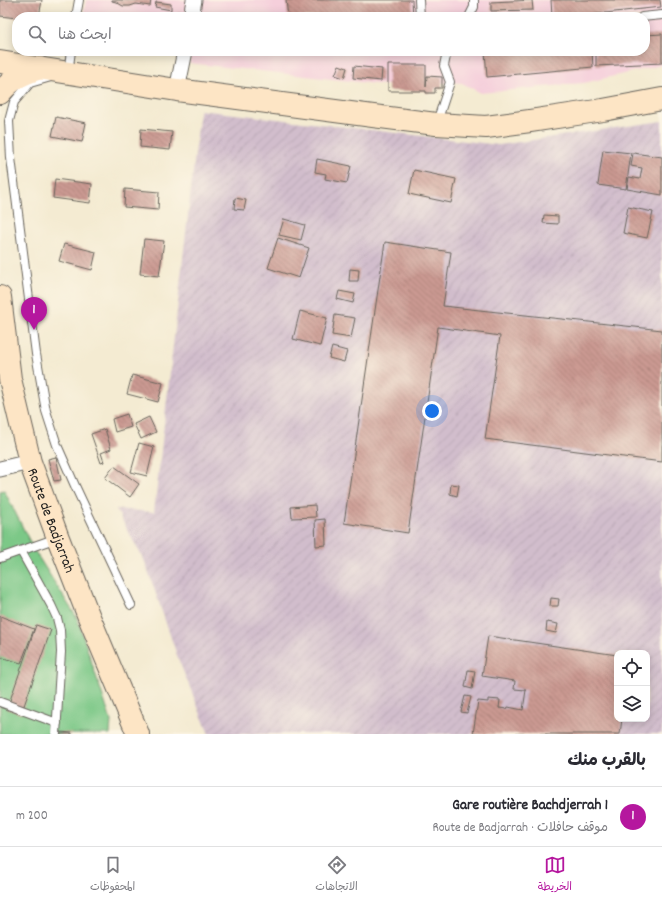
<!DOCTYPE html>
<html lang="ar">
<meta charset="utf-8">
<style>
body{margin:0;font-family:Dekko,"Playpen Sans Arabic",sans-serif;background:#f2f2f3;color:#2b2b33;direction:rtl}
.controls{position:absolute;right:12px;bottom:12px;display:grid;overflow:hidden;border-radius:8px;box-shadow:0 2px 10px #0003}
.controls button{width:36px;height:36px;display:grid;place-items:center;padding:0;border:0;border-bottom:1px solid #e1e1e2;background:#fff;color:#2b2b33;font:20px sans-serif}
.you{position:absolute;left:432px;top:411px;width:14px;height:14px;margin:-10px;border:3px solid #fff;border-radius:50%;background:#1a73e8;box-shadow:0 0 0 6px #1a73e833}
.badge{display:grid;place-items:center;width:26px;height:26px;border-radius:50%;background:#b5179e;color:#fff;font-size:13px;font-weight:700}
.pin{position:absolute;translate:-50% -33px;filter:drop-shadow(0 1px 2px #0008)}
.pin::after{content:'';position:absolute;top:21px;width:14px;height:12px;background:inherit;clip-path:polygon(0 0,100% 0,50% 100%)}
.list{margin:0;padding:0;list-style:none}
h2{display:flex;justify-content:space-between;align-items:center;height:52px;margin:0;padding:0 16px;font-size:17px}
h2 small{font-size:13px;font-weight:400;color:#7c7c81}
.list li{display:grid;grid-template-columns:26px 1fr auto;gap:12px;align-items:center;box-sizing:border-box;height:60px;padding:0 16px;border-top:1px solid #e1e1e2}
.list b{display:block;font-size:15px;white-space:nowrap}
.list p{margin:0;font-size:13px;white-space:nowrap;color:#7c7c81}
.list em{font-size:13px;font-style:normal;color:#7c7c81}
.icon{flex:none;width:22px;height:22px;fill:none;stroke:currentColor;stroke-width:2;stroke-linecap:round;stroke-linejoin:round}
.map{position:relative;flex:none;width:662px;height:734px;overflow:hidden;direction:ltr}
.search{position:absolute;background:#fff;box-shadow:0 2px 10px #0003;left:12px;right:12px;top:12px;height:44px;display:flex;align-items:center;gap:10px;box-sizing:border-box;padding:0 14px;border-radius:16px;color:#7c7c81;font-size:15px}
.sheet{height:112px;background:#fff}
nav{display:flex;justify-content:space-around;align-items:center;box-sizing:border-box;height:56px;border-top:1px solid #e1e1e2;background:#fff;font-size:11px;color:#7c7c81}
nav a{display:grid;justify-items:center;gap:2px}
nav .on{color:#b5179e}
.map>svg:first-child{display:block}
</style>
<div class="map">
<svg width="662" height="734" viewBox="0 0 662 734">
<defs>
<pattern id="industrial-furrows" width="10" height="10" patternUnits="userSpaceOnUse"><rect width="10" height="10" fill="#d1bdcc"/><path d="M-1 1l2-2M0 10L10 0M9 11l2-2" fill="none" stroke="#b3a2af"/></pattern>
<pattern id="building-back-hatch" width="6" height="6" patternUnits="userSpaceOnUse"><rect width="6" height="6" fill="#cb9a92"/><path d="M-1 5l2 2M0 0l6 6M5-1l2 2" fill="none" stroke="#a47d76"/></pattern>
</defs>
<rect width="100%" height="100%" fill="#fcf5e5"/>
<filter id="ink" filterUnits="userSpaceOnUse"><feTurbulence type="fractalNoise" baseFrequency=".025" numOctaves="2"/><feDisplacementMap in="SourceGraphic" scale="8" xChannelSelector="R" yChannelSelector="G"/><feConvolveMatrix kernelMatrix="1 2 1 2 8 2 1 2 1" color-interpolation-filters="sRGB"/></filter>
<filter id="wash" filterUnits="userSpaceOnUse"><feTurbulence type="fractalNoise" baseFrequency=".012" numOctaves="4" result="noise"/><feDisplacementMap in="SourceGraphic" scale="16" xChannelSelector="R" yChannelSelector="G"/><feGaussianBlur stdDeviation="0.9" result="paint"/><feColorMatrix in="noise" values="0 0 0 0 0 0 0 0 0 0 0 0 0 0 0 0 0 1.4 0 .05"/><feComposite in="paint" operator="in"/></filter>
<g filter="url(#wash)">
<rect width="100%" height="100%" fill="#f4ebd2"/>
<!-- built -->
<g fill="#f5cfdb">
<polygon points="86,0 189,0 186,17 83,17"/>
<polygon points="202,0 662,0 662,65 584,83 481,93 462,83 450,82 442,83 437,89 421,89 189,63 192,51 645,51 645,17 198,17"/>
</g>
<!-- industrial -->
<path fill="url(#industrial-furrows)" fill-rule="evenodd" d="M200 110 499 145 662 121V734H209L179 661 145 562 116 509 154 512ZM617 653H647V719H617Z"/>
<!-- garden -->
<polygon fill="#7bc887" stroke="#4c7252" points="4,490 34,550 77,618 111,721 110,734 0,734 0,491"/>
<g id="blocks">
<!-- building -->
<g fill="url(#building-back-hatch)">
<polygon points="0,0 42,0 39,17 17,17 17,18 0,16"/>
<polygon points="112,0 151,0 150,6 136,4 130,6 123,6 116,2 112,1"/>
<polygon points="286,0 412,0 413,17 288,17"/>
<polygon points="532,0 533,10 491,11 491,2"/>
<polygon points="551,0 660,0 661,7 568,17 552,17"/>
<polygon points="156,2 171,4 171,10 155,7"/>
<polygon points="178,12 186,13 186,17 178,17"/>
<polygon points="662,34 662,63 596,66 596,51 645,51 645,35"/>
<polygon points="166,51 181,51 181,54 166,52"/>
<polygon points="485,51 592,51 593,67 487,77"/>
<polygon points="339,65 347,68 344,78 335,75"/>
<polygon points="388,65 426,65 426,87 427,76 442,77 442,88 435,88 435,93 426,93 426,91 388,91"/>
<polygon points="354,66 382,69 381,81 353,78"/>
<polygon points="56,117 86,123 82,142 52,136"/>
<polygon points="141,129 172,132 170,150 140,147"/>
<polygon points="603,150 631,153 626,189 598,185"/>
<polygon points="633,153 662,157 662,195 627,189 629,177 640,179 642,168 631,166"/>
<polygon points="317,159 351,166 347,183 325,179 326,174 315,172"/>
<polygon points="414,170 456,179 451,203 409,194"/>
<polygon points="55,179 92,184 90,203 53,198"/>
<polygon points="125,189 159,192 158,210 124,207"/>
<polygon points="235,198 246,200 244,210 234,209"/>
<polygon points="628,207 653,212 647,238 623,233"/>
<polygon points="544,215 558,216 558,224 543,223"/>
<polygon points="284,219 305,225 301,240 279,235"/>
<polygon points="278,238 309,248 299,278 268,268"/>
<polygon points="144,239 164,241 159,276 140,274"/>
<polygon points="385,242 451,252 443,306 662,330 662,462 485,439 500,336 438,327 408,533 344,523"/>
<polygon points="64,244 96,252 92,270 59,261"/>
<polygon points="350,269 359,270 358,281 349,281"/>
<polygon points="339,291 355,294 353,303 337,299"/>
<polygon points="300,311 327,318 320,346 293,339"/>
<polygon points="335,315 355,318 351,338 332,335"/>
<polygon points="332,347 347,351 344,362 329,358"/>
<polygon points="132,375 163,383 158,402 127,394"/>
<polygon points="127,414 131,427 115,432 112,419"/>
<polygon points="149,417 156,432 141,439 134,424"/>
<polygon points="105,429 111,449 101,453 104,462 101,463 91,434"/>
<polygon points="139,443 154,447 147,476 131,472"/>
<polygon points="56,457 61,480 54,481 48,459"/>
<polygon points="114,466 139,484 130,497 105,478"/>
<polygon points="451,484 459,485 457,496 450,494"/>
<polygon points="315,505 316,517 292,518 291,507"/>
<polygon points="325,519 326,545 316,546 315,520"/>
<polygon points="551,598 559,599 558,606 550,606"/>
<polygon points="0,616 34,629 21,663 0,657"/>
<polygon points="547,622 558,624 556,633 546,631"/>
<polygon points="36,625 51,630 21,714 7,709"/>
<polygon points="488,636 617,655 617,719 622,719 620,734 473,734 478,701 488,702 488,699 500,700 499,708 507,709 508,707 523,710 526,690 514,689 515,681 482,676"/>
<polygon points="468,670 475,671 472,689 465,687"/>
<polygon points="465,696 471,697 467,713 461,712"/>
<polygon points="60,732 72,733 72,734 60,734"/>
</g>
</g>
</g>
<g filter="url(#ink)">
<use href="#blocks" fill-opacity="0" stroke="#68645c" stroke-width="1"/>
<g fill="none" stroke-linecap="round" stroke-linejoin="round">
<!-- service casing -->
<g stroke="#68645c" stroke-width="10">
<g id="service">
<polyline points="419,0 420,17"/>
<polyline points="76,17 79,0"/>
<polyline points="469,17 474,7 474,0"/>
<polyline points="642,17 662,15"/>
<polyline points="68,73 71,51"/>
<polyline points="51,77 30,83 14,102 9,121 11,158 36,354 46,411 57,445 76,488 131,605"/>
<polyline points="437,122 450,82 444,66 447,51"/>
<polyline points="21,551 51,605 57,618 60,630 61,652 56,734"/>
<polyline points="0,558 57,538"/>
<polyline points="0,702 57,723"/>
</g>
</g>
<!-- minor casing -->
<g stroke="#68645c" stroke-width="17">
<g id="minor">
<polyline points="191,17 194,0"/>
<polyline points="177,90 185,51"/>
<polyline points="0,469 30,462"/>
</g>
</g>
<!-- secondary casing -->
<g stroke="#68645c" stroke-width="24">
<g id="secondary">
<polyline points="0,62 177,90 373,116 436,124 453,125 486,127 530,121 603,110 662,99"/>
<path d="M0 93C13 78 22 74 40 68"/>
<path id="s1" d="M0 297 10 379 22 429 30 462 58 538 89 617 138 734"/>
</g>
</g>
<!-- service -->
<use href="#service" stroke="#fff" stroke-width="8"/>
<!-- minor -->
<use href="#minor" stroke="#fff" stroke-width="15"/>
<!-- secondary -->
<use href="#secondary" stroke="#fde5c5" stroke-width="22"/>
</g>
</g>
<g text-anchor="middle" stroke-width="3.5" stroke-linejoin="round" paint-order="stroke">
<!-- street labels -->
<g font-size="15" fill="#1c1c1c" stroke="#fcf5e5">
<text dy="5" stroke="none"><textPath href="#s1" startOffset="230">Route de Badjarrah</textPath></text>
</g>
</g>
</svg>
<div class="controls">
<button><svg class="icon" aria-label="locate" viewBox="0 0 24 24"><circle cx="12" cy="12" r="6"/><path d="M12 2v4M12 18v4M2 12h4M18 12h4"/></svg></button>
<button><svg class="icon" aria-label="layers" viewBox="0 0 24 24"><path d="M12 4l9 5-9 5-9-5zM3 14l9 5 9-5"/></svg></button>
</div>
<div class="you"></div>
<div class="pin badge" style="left:34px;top:330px">1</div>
<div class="search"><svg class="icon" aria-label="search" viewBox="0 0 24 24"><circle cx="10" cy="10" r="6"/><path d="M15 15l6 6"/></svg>ابحث هنا</div>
</div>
<section class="sheet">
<h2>بالقرب منك<small></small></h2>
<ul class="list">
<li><span class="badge">1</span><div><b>Gare routière Bachdjerrah 1</b><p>موقف حافلات · Route de Badjarrah</p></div><em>200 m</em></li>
</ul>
</section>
<nav>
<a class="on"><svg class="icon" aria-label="map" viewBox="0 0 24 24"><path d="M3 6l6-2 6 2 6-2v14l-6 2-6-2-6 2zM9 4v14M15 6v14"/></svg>الخريطة</a>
<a><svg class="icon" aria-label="directions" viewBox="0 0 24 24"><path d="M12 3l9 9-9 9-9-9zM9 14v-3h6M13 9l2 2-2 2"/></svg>الاتجاهات</a>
<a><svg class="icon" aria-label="saved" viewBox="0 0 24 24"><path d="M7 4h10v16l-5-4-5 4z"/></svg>المحفوظات</a>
</nav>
